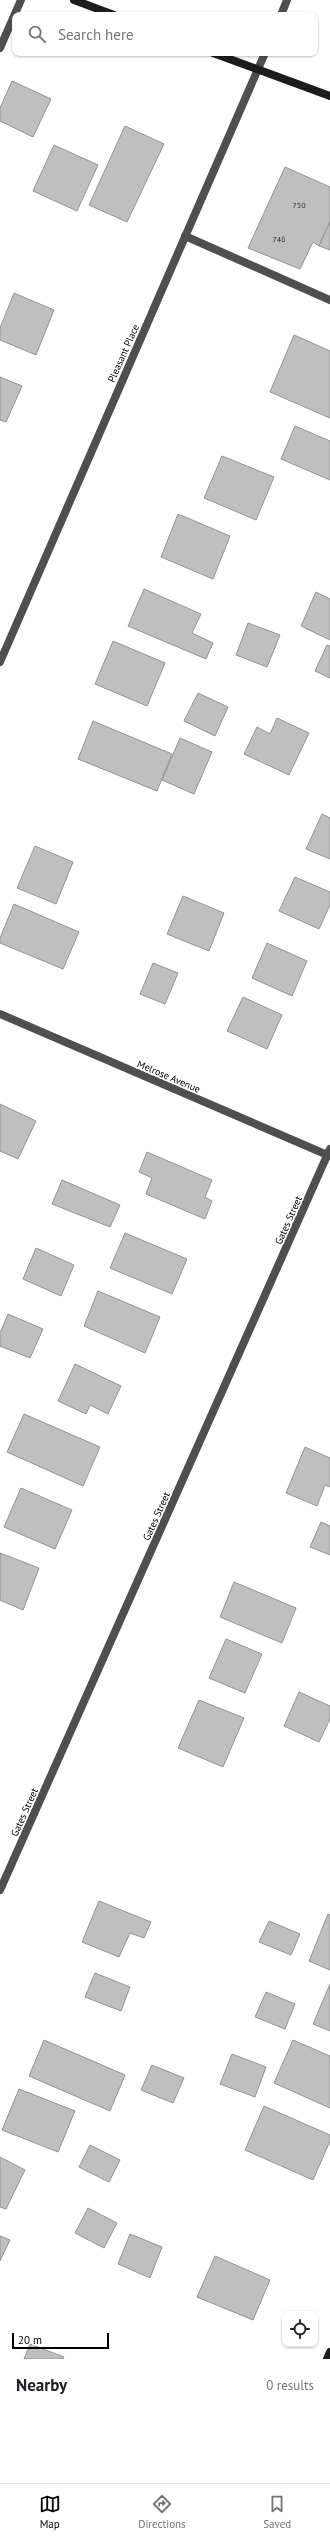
<!DOCTYPE html>
<style>
body{margin:0;font-family:"PT Sans",sans-serif;background:#f6f6f6;color:#202124}
.controls{position:absolute;right:12px;bottom:12px;display:grid;overflow:hidden;border-radius:8px;box-shadow:0 1px 3px #0004}
.controls button{width:36px;height:36px;display:grid;place-items:center;padding:0;border:0;border-bottom:1px solid #e0e0e0;background:#fff;color:#202124;font:20px sans-serif}
.scale{position:absolute;left:12px;bottom:10px;width:97px;box-sizing:border-box;padding-left:4px;border:2px solid #000;border-top:0;font-size:11px;line-height:14px;white-space:nowrap;color:#000;-webkit-text-stroke:3px #fff;paint-order:stroke}
.list{margin:0;padding:0;list-style:none}
h2{display:flex;justify-content:space-between;align-items:center;height:52px;margin:0;padding:0 16px;font-size:17px}
h2 small{font-size:13px;font-weight:400;color:#757577}
.icon{flex:none;width:22px;height:22px;fill:none;stroke:currentColor;stroke-width:2;stroke-linecap:round;stroke-linejoin:round}
.map{position:relative;flex:none;width:330px;height:2359px;overflow:hidden}
.search{position:absolute;background:#fff;box-shadow:0 1px 3px #0004;left:12px;right:12px;top:12px;height:44px;display:flex;align-items:center;gap:10px;box-sizing:border-box;padding:0 14px;border-radius:8px;color:#757577;font-size:15px}
.sheet{height:124px;background:#fff}
nav{display:flex;justify-content:space-around;align-items:center;box-sizing:border-box;height:56px;border-top:1px solid #e0e0e0;background:#fff;font-size:11px;color:#757577}
nav a{display:grid;justify-items:center;gap:2px}
nav .on{color:#000}
.map>svg:first-child{display:block}
</style>
<div class="map">
<svg width="330" height="2359" viewBox="0 0 330 2359">
<rect width="100%" height="100%" fill="#fff"/>
<!-- building -->
<g fill="#bfbfbf" stroke="#939393">
<polygon points="12,81 51,99 33,137 0,121 0,108"/>
<polygon points="125,126 164,144 127,222 89,205"/>
<polygon points="54,145 98,165 77,211 33,191"/>
<polygon points="285,167 330,187 330,222 319,246 313,242 300,269 248,248"/>
<polygon points="330,222 330,250 319,246"/>
<polygon points="14,293 54,310 36,355 0,340 0,328"/>
<polygon points="294,335 330,351 330,418 270,392"/>
<polygon points="0,377 22,386 6,422 0,420"/>
<polygon points="295,426 330,441 330,480 281,459"/>
<polygon points="222,456 274,477 256,520 204,498"/>
<polygon points="178,514 230,536 213,579 161,557"/>
<polygon points="144,589 201,614 192,633 213,643 206,659 128,626"/>
<polygon points="316,592 330,599 330,640 301,626"/>
<polygon points="248,623 280,635 267,667 236,655"/>
<polygon points="113,641 165,663 147,706 95,684"/>
<polygon points="327,645 330,646 330,678 315,671"/>
<polygon points="198,693 228,707 215,736 184,721"/>
<polygon points="277,718 309,733 289,775 244,754 257,727 270,734"/>
<polygon points="93,721 172,754 157,791 78,759"/>
<polygon points="180,738 212,752 194,794 162,780"/>
<polygon points="322,814 330,818 330,859 306,849"/>
<polygon points="35,846 73,862 56,904 17,888"/>
<polygon points="295,877 330,892 330,905 319,929 279,911"/>
<polygon points="183,896 224,913 209,951 167,934"/>
<polygon points="14,904 79,932 63,969 0,943 0,938"/>
<polygon points="267,943 307,961 292,996 252,978"/>
<polygon points="153,963 178,973 165,1004 140,994"/>
<polygon points="243,997 282,1015 267,1049 227,1031"/>
<polygon points="0,1104 36,1121 18,1159 0,1151"/>
<polygon points="147,1152 212,1180 205,1197 212,1201 205,1219 146,1194 152,1178 139,1172"/>
<polygon points="62,1180 120,1205 110,1227 52,1204"/>
<polygon points="125,1233 187,1259 172,1294 110,1268"/>
<polygon points="36,1248 74,1265 61,1296 23,1279"/>
<polygon points="98,1291 160,1317 145,1353 84,1326"/>
<polygon points="8,1314 43,1329 30,1358 0,1346 0,1333"/>
<polygon points="75,1364 121,1386 108,1414 90,1405 86,1414 58,1401"/>
<polygon points="24,1414 100,1447 83,1486 7,1452"/>
<polygon points="305,1447 330,1458 330,1487 325,1485 317,1506 286,1493"/>
<polygon points="21,1488 72,1510 55,1549 4,1527"/>
<polygon points="321,1522 330,1526 330,1555 310,1547"/>
<polygon points="0,1553 39,1568 23,1610 0,1600"/>
<polygon points="234,1582 296,1608 282,1643 220,1617"/>
<polygon points="226,1639 262,1654 245,1693 209,1678"/>
<polygon points="299,1692 330,1706 330,1719 319,1742 284,1726"/>
<polygon points="199,1700 244,1718 223,1767 178,1748"/>
<polygon points="99,1901 151,1922 144,1938 130,1933 119,1957 82,1942"/>
<polygon points="328,1914 330,1915 330,1970 309,1961"/>
<polygon points="269,1921 300,1934 291,1955 259,1942"/>
<polygon points="95,1973 130,1987 121,2011 85,1997"/>
<polygon points="330,1984 330,2031 313,2024"/>
<polygon points="266,1992 295,2004 285,2029 255,2017"/>
<polygon points="44,2040 125,2075 110,2111 29,2076"/>
<polygon points="293,2040 330,2056 330,2108 274,2083"/>
<polygon points="232,2054 266,2067 255,2097 220,2084"/>
<polygon points="152,2065 184,2078 173,2103 141,2090"/>
<polygon points="19,2089 75,2111 58,2152 2,2130"/>
<polygon points="264,2106 330,2135 330,2141 313,2180 245,2150"/>
<polygon points="90,2145 120,2160 109,2182 79,2167"/>
<polygon points="0,2157 25,2170 6,2209 0,2207"/>
<polygon points="88,2208 117,2223 104,2248 75,2233"/>
<polygon points="130,2234 162,2247 150,2278 118,2264"/>
<polygon points="0,2236 10,2240 0,2261"/>
<polygon points="215,2256 270,2280 253,2320 197,2297"/>
<polygon points="30,2344 64,2357 63,2359 24,2359"/>
</g>
<g fill="none" stroke-linecap="round" stroke-linejoin="round">
<!-- lane -->
<g stroke="#4f4f4f" stroke-width="8">
<polyline points="0,48 21,0"/>
<polyline points="185,236 330,300"/>
</g>
<!-- street -->
<g stroke="#4f4f4f" stroke-width="8">
<polyline points="281,15 287,0"/>
<polyline points="0,662 265,53"/>
<polyline points="0,1014 330,1156"/>
<polyline points="0,1890 330,1149"/>
</g>
<!-- secondary -->
<g stroke="#1c1c1c" stroke-width="8">
<polyline points="74,0 114,15"/>
<polyline points="213,53 330,96"/>
<polyline points="327,2359 330,2352"/>
</g>
</g>
<g text-anchor="middle" stroke-width="3.5" stroke-linejoin="round" paint-order="stroke">
<!-- number labels -->
<g font-size="8" fill="#303030">
<text x="299" y="208">750</text>
<text x="279" y="242">746</text>
</g>
<!-- street labels -->
<g font-size="10" fill="#000" stroke="#fff">
<text transform="translate(123 353) rotate(-66)" y="4">Pleasant Place</text>
<text transform="translate(169 1076) rotate(23)" y="4">Melrose Avenue</text>
<text transform="translate(288 1220) rotate(-66)" y="4">Gates Street</text>
<text transform="translate(156 1516) rotate(-66)" y="4">Gates Street</text>
<text transform="translate(24 1812) rotate(-66)" y="4">Gates Street</text>
</g>
</g>
</svg>
<div class="controls">
<button><svg class="icon" aria-label="locate" viewBox="0 0 24 24"><circle cx="12" cy="12" r="6"/><path d="M12 2v4M12 18v4M2 12h4M18 12h4"/></svg></button>
</div>
<div class="scale">20 m</div>
<div class="search"><svg class="icon" aria-label="search" viewBox="0 0 24 24"><circle cx="10" cy="10" r="6"/><path d="M15 15l6 6"/></svg>Search here</div>
</div>
<section class="sheet">
<h2>Nearby<small>0 results</small></h2>
<ul class="list">
</ul>
</section>
<nav>
<a class="on"><svg class="icon" aria-label="map" viewBox="0 0 24 24"><path d="M3 6l6-2 6 2 6-2v14l-6 2-6-2-6 2zM9 4v14M15 6v14"/></svg>Map</a>
<a><svg class="icon" aria-label="directions" viewBox="0 0 24 24"><path d="M12 3l9 9-9 9-9-9zM9 14v-3h6M13 9l2 2-2 2"/></svg>Directions</a>
<a><svg class="icon" aria-label="saved" viewBox="0 0 24 24"><path d="M7 4h10v16l-5-4-5 4z"/></svg>Saved</a>
</nav>
